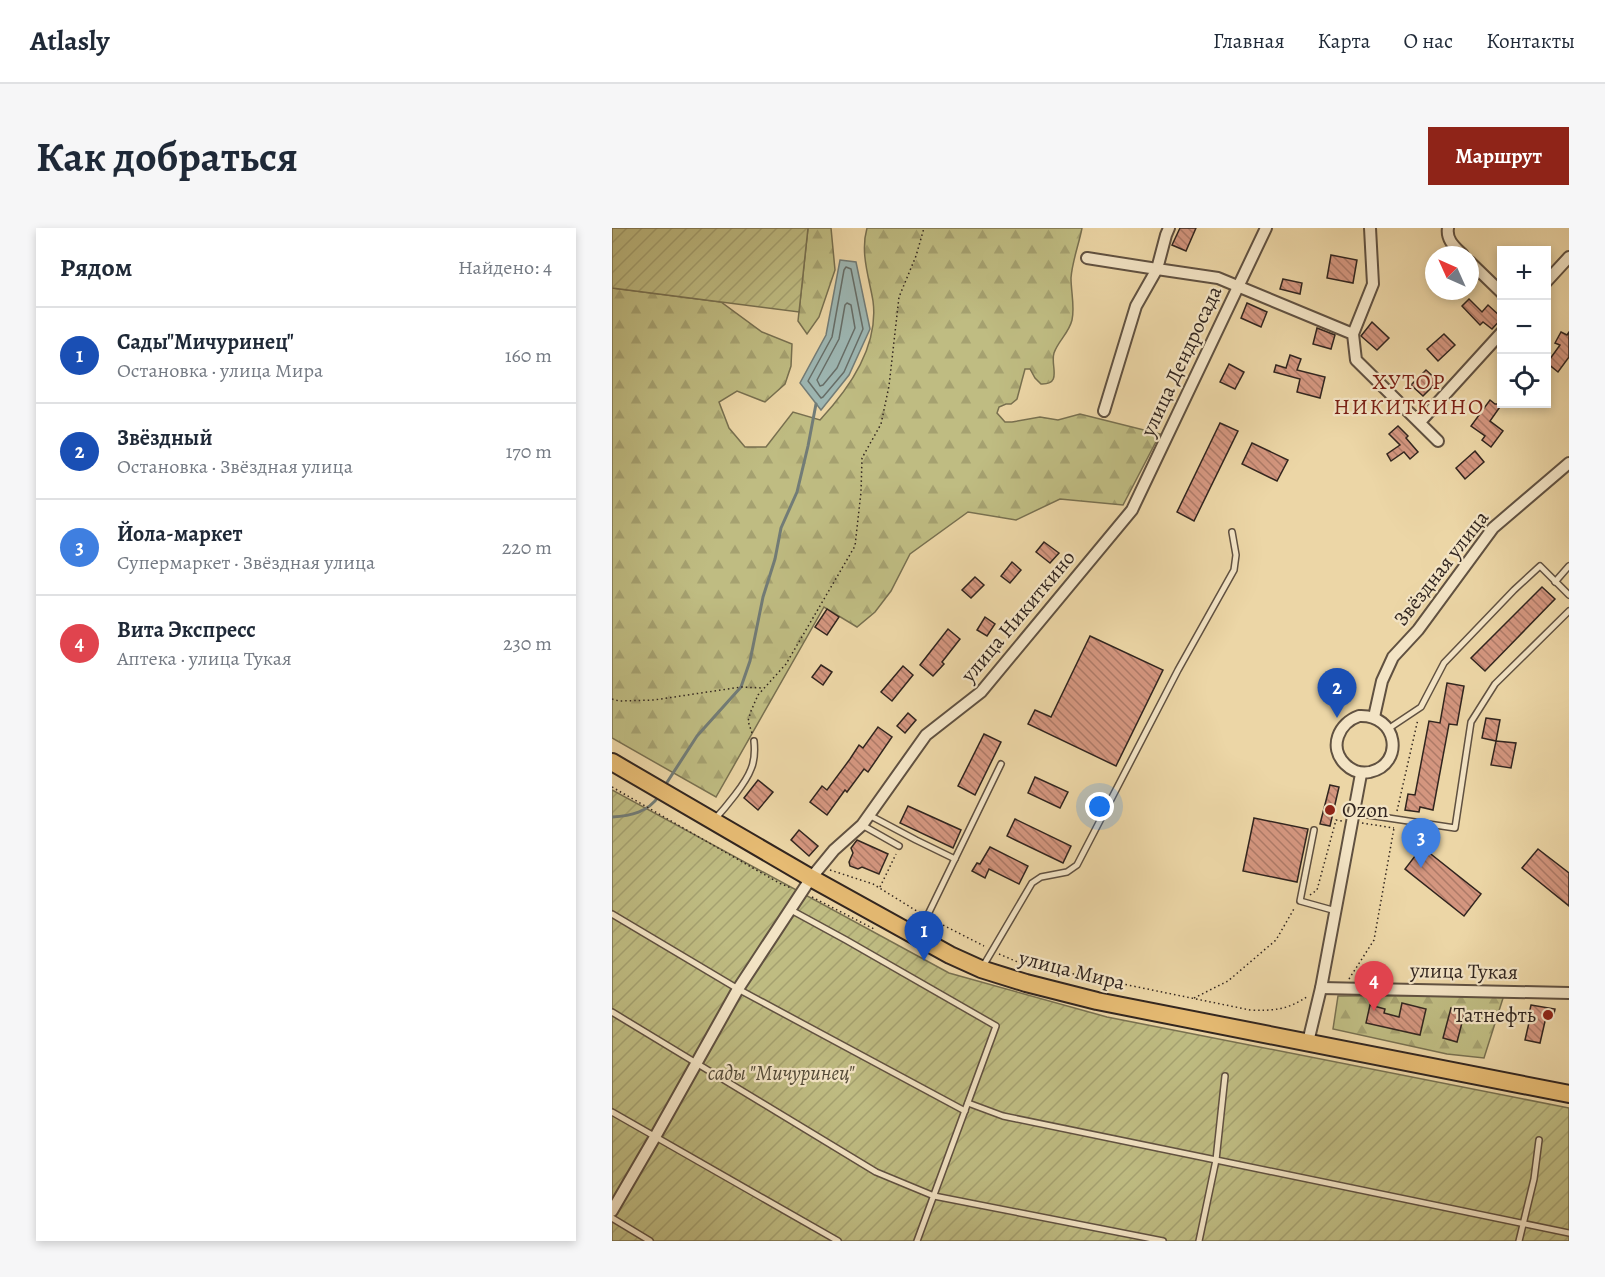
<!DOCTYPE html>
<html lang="ru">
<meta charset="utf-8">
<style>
body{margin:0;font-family:Alegreya,serif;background:#f6f6f7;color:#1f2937}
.controls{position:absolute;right:18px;top:18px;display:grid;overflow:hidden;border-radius:0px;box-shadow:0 3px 9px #0003}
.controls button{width:54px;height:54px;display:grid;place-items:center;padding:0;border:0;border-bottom:2px solid #e0e1e3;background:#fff;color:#1f2937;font:30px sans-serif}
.compass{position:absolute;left:813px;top:18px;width:54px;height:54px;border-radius:50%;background:#fff;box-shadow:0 3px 9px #0003;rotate:315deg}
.you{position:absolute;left:488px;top:579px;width:21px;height:21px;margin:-15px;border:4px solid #fff;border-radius:50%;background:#1a73e8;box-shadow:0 0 0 9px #1a73e833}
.badge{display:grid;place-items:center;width:39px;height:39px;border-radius:50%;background:#8f2418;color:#fff;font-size:20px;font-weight:700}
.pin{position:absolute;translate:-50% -50px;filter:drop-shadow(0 2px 3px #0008)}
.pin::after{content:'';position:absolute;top:32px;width:21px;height:18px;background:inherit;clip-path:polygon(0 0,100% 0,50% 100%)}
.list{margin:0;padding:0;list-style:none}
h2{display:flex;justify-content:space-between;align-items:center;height:78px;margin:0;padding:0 24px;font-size:26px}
h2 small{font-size:20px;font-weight:400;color:#747a83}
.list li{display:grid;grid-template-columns:39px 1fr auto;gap:18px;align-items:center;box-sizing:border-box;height:96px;padding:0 24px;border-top:2px solid #e0e1e3}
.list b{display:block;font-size:22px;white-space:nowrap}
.list p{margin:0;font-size:20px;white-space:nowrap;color:#747a83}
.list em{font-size:20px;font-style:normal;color:#747a83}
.icon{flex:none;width:33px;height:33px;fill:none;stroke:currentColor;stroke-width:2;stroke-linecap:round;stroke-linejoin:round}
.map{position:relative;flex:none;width:957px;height:1013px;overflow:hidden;border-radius:0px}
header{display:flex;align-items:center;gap:36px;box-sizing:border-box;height:84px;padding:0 30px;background:#fff;border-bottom:2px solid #e0e1e3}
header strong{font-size:28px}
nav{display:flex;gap:33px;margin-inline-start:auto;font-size:21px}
.intro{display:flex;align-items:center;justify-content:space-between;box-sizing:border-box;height:144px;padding:0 36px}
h1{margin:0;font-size:42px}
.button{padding:15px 27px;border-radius:0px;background:#8f2418;color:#fff;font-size:21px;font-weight:700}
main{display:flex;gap:36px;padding:0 36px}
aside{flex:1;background:#fff;border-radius:0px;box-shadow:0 3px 9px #0003}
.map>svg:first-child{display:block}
</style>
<header>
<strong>Atlasly</strong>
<nav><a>Главная</a><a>Карта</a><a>О нас</a><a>Контакты</a></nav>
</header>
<div class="intro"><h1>Как добраться</h1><a class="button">Маршрут</a></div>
<main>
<aside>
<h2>Рядом<small>Найдено: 4</small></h2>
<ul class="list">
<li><span class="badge" style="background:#1a4fb4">1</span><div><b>Сады&quot;Мичуринец&quot;</b><p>Остановка · улица Мира</p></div><em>160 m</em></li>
<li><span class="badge" style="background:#1a4fb4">2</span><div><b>Звёздный</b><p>Остановка · Звёздная улица</p></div><em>170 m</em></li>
<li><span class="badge" style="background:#3f7fe0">3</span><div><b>Йола-маркет</b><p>Супермаркет · Звёздная улица</p></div><em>220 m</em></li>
<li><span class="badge" style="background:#e0444e">4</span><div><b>Вита Экспресс</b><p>Аптека · улица Тукая</p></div><em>230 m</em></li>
</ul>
</aside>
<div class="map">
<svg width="957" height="1013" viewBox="0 0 957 1013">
<defs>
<pattern id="forest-firs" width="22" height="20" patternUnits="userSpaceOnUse" patternTransform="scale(1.5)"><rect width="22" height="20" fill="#bfbc82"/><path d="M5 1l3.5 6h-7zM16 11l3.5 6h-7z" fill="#a5a170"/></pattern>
<pattern id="garden-furrows" width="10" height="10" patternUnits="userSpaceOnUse" patternTransform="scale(1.5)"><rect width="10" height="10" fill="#bfbc82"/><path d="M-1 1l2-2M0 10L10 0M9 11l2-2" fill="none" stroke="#a5a170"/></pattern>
<pattern id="building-back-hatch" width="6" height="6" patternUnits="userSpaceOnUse" patternTransform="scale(1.5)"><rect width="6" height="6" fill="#d4967f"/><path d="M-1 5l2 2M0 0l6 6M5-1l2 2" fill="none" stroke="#ad7a67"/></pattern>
</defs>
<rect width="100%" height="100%" fill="#ecd6a6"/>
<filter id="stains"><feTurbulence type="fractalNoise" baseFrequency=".00333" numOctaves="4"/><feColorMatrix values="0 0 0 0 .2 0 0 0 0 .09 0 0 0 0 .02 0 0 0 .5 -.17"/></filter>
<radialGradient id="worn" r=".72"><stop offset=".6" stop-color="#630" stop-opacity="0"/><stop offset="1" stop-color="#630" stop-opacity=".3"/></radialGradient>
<!-- forest -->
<g fill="url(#forest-firs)" stroke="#787050" stroke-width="1.5">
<polygon points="196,0 219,0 223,42 207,89 195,106 186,93"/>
<path d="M255 0H470C467 16 460 34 459 50 459 64 463 79 460 92 457 105 446 113 442 125 438 137 451 157 429 156L423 150 418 141H413L405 171 399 176H394L387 179 385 185 393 194H400L428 189 446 192 468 186 548 206 511 277 448 271 404 292 356 284 298 326 279 363 263 384 245 399 212 379 104 569 0 510V60L109 74 150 104 180 116 179 138 173 156 153 174 125 163 107 174 117 200 133 219H154L181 184 208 192C237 161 267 118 261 73 257 49 248 25 255 0Z"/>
<polygon points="892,767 872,830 835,826 721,801 726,768"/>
</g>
<!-- garden -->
<g fill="url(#garden-furrows)" stroke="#787050" stroke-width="1.5">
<polygon points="0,0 196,0 187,84 0,60"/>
<polygon points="0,562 337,745 495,789 957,880 957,1013 0,1013"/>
</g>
<!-- water -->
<polygon fill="#9db6b2" stroke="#727c77" stroke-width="1.5" points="228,32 244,34 258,101 237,147 209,182 188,155 214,107"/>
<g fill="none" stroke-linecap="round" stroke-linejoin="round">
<!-- shore -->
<g stroke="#676e68" stroke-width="1.5">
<polygon points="234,39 239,41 251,101 232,144 211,169 209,170 196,153 220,109 232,42"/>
<polygon points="235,75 239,77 243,100 225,140 211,157 208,158 205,152 227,111 233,77"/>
</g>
<!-- stream -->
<g stroke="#727c77" stroke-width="3">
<polyline points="52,559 85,508 129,459 138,433 151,369 163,331 169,300 185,264 196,218 204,176"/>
<path d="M0 589C19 588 36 584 47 568"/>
</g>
</g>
<!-- building -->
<g fill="url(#building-back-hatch)" stroke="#31251f" stroke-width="1.5">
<polygon points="568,0 584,0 574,23 560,17"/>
<polygon points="719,27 745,32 741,55 715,50"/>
<polygon points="671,51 690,55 688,66 668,61"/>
<polygon points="857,71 870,84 876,77 890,90 880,101 871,94 868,97 850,78"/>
<polygon points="635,75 655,84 649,99 629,90"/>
<polygon points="760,94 777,110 765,122 749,108"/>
<polygon points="705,100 723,107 719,121 701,116"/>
<polygon points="949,104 955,107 957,104 957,129 946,144 935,135 948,117 943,115"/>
<polygon points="832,106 843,117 826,133 815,121"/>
<polygon points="678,127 689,131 685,142 713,149 708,170 685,164 688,151 662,144 664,137 674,140"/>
<polygon points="617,136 632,144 623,161 608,154"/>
<polygon points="814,142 826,153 811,168 799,157"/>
<polygon points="878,172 883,176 890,176 878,193 891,203 879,219 870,212 873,208 859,198"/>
<polygon points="608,195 626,203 582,293 565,284"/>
<polygon points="786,198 796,208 794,210 806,224 798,231 792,224 779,233 775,226 788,217 777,206"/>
<polygon points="640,215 676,232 665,253 630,236"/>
<polygon points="863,223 872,234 853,251 844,240"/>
<polygon points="432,314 447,325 438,335 424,324"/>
<polygon points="400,334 409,342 398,355 389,348"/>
<polygon points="363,349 372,357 359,370 350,362"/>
<polygon points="930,359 943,371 873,443 859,430"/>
<polygon points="215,381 227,389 215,407 203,399"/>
<polygon points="373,389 383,396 375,408 365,402"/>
<polygon points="336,401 348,411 330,434 332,436 321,448 308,437"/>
<polygon points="478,408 551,442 504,538 416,496 423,482 439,489"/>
<polygon points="209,437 220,444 211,457 200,449"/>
<polygon points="291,438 301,447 280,473 269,464"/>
<polygon points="835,455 852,458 845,497 837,496 821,582 808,579 807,584 793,582 796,566 803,567 817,493 828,495"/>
<polygon points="296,485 304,492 293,505 285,498"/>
<polygon points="874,490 888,492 884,513 870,510"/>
<polygon points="266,499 280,509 256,544 252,541 235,564 233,562 215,587 198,574 210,558 215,562 238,531 247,517 251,520"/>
<polygon points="372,506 389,514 363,567 346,558"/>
<polygon points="884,513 904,515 899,540 879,537"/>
<polygon points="423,549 456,564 448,580 416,565"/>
<polygon points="146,552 161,564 146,582 132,570"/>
<polygon points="718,557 727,559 718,598 708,596"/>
<polygon points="296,578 349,602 341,620 288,595"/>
<polygon points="642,590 696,601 685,654 631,643"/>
<polygon points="403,591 459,618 451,635 395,608"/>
<polygon points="187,602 206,618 197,628 179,612"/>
<polygon points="245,612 276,626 267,646 250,639 246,641 238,638 237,634 241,625 239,620"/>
<polygon points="378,619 416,638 407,656 377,641 373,650 360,643 365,635 368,636"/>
<polygon points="810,619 869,666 852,688 793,641"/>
<polygon points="926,621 957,645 957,678 910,640"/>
<polygon points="790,775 814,781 808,807 754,795 758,777 773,781 772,785 787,789"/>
<polygon points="919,777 943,781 941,790 934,789 928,815 913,812 919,786 917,786"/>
<polygon points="839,780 853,783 845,814 831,810"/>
</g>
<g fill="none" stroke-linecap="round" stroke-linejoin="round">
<!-- lane casing -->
<g stroke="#605141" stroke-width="8">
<g id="lane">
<polyline points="943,354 957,338"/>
<polyline points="776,501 809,479 832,435 902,362 928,338 957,367"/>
<polyline points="743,585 843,600 859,494 883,456 957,383"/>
<polyline points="257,587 304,612 343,631"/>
<path d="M103 591C113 580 134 555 139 541 143 532 143 523 142 513"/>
<polyline points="250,597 287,618"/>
<polyline points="702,602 688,673 724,683"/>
<polyline points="179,682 234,712 384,798 305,1013"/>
<polyline points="0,686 126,761 353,883"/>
<polyline points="306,707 389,536"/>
<polyline points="370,740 420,655 429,649 455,644 465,637 566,442 622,342 624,327 620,304"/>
<polyline points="0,784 264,944 322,968 551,1013"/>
<polyline points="613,848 604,932 957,1005"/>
<polyline points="356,875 391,888 604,932 587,1013"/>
<polyline points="0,884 226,1013"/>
<polyline points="0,990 38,1013"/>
<polyline points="907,1013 922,951 927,912"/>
</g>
</g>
<!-- street casing -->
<g stroke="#605141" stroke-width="14">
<g id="street">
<polyline points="557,0 554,7 545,41 606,50 741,106 744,132 826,213"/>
<path d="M836 0C834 12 843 19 851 27"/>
<polyline points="475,30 545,41 524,78 492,183"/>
<polyline points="858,34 890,65"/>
<polyline points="934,54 957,29"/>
<polyline points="741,106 761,56 758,0"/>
<polyline points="808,194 890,104"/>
<path d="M747 488C786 486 793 536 758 544 748 546 740 543 733 536 716 519 727 495 747 488Z"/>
<polyline points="762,489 770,453 781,429 806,402 881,300 957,235"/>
<polyline points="709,760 957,765"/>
<polyline points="696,814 709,760 749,546"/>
<polyline points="0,983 43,909 126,761 199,650 222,622 250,597 314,507 369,464 520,282 654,0"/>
</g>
</g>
<!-- primary casing -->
<g stroke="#31251f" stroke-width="20">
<polyline id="primary" points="0,534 199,650 338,727 369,741 414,755 485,773 957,866"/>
</g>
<!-- path -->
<g stroke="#31251f" stroke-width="1.5" stroke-dasharray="1.5 3" stroke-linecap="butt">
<polyline points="0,471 7,473 42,472 129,459 151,460"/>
<polyline points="140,505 136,493 139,483 146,467 174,436 243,318 249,264 250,230 269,196 277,158 287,69 304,28 312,0"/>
<polyline points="0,559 167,655 179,660"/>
<polyline points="785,583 806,491"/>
<polyline points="750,595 782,600"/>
<polyline points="218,642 261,656 308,685"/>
<polyline points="268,659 284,626"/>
<polyline points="698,667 705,662 724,592 730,593"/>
<polyline points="200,669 262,701"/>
<polyline points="323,693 372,718"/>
<path d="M387 726 408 735 638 782C661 783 676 782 696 768"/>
<polyline points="737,751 762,712 782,600"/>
<polyline points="582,770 616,753 664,712 683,679"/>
</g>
<!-- lane -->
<use href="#lane" stroke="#f3e4c5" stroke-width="5"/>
<!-- street -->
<use href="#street" stroke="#f3e4c5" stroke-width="10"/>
<!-- primary -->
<use href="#primary" stroke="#e6bb73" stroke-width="16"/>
</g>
<!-- markers -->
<g fill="#8f2418" stroke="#f3e4c5" stroke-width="2">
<circle cx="718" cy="582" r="6"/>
<circle cx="936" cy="787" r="6"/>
</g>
<g text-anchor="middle" stroke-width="4.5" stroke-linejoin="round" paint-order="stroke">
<!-- street labels -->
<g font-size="21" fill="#31251f" stroke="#f3e4c5">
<text transform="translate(569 133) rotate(-65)" y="7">улица Дендросада</text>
<text transform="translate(829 340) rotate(-52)" y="7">Звёздная улица</text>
<text transform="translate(406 388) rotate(-50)" y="7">улица Никиткино</text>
<text transform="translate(460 742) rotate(14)" y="7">улица Мира</text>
<text transform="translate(852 743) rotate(1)" y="7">улица Тукая</text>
</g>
<!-- poi labels -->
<g font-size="21" fill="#31251f" stroke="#f3e4c5" text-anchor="start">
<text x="730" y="589">Ozon</text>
<text x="924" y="794" text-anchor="end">Татнефть</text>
</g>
<!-- park labels -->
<g font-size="21" font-style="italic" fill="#544b38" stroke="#f3e4c5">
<text x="169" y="852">сады "Мичуринец"</text>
</g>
<!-- neighbourhood labels -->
<g font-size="22" letter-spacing="1.5" fill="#7a1f14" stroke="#f3e4c5">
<text x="797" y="161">ХУТОР<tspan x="797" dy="25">НИКИТКИНО</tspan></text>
</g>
</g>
<rect width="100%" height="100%" filter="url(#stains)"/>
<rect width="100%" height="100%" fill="url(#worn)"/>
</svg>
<div class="controls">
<button>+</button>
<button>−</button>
<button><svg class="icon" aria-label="locate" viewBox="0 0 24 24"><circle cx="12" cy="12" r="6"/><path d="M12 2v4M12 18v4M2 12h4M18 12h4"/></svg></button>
</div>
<svg class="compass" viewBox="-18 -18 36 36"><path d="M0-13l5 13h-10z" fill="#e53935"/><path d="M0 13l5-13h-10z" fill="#747a83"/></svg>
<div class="you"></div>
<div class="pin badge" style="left:312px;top:733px;background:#1a4fb4">1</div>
<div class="pin badge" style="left:725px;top:490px;background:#1a4fb4">2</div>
<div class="pin badge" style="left:809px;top:640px;background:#3f7fe0">3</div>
<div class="pin badge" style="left:762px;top:783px;background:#e0444e">4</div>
</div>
</main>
